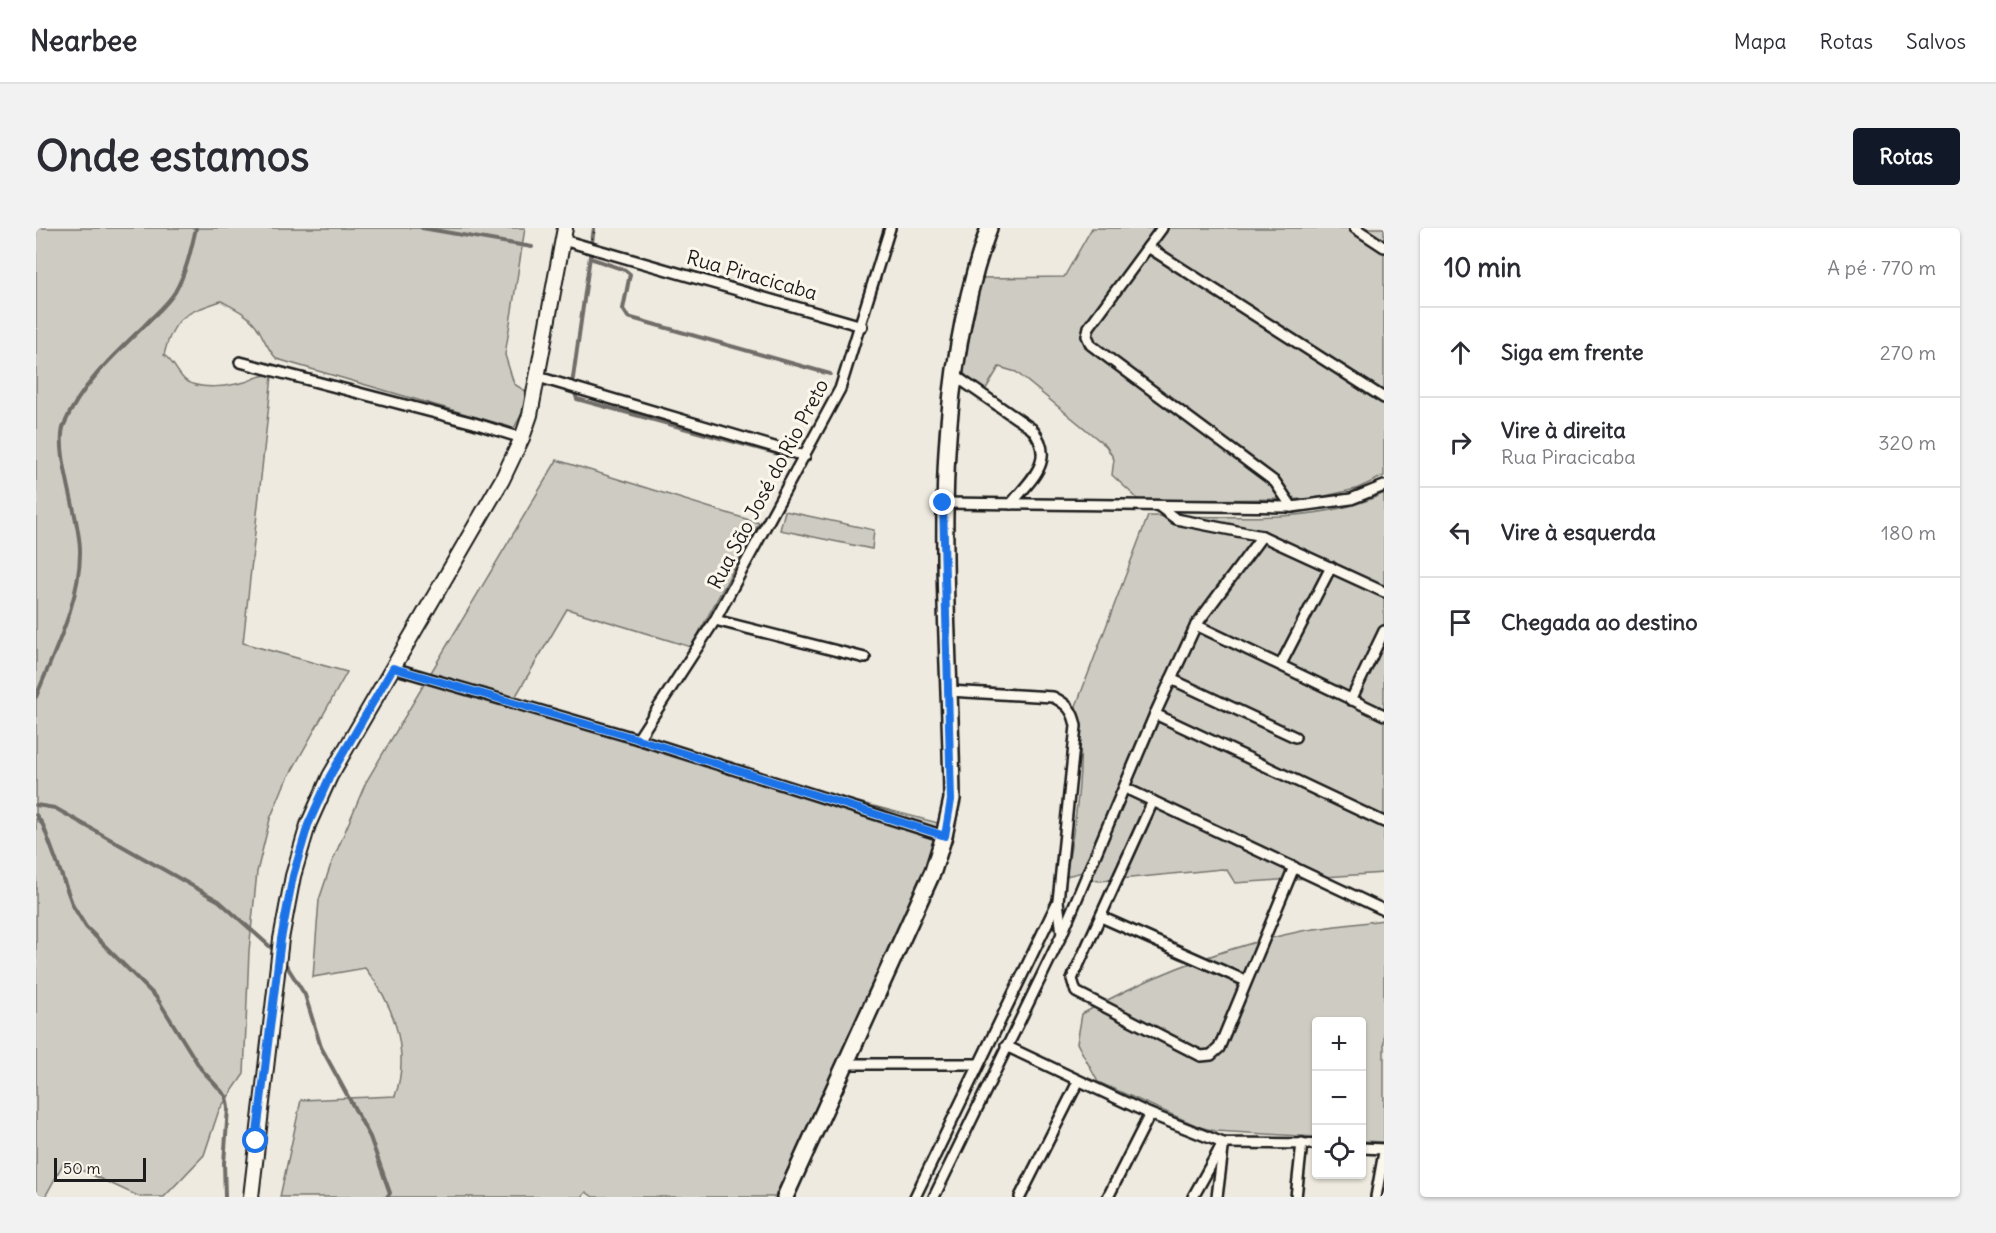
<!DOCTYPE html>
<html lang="pt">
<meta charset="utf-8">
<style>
body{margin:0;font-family:Delius,sans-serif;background:#f2f2f3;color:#2b2b33}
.controls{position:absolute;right:18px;bottom:18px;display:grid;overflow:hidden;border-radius:6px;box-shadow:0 2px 4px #0004}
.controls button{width:54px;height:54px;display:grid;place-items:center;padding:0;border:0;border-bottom:2px solid #e1e1e2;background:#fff;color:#2b2b33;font:30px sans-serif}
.scale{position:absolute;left:18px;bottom:15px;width:92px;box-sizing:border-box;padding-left:6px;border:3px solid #1c1c1c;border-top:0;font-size:16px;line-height:21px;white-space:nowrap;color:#1c1c1c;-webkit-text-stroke:4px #fbf7ec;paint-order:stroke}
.stop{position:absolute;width:18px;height:18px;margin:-14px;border:4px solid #1a73e8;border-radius:50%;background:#fff}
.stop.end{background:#1a73e8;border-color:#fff;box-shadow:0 2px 6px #0008}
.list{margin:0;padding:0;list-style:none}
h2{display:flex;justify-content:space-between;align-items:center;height:78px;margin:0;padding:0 24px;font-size:26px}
h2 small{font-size:20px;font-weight:400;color:#7c7c81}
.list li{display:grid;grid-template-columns:39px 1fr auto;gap:18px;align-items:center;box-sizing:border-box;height:90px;padding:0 24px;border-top:2px solid #e1e1e2}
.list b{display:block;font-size:22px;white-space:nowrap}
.list p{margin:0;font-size:20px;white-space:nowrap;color:#7c7c81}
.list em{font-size:20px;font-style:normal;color:#7c7c81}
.icon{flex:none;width:33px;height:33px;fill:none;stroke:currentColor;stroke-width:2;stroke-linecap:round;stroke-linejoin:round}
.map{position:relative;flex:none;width:1348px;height:969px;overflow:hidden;border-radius:6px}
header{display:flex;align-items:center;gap:36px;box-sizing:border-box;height:84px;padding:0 30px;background:#fff;border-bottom:2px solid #e1e1e2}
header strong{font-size:28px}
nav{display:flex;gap:33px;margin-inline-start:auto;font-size:21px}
.intro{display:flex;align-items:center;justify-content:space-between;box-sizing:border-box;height:144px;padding:0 36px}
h1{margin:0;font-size:42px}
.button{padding:15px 27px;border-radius:6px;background:#111827;color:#fff;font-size:21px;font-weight:700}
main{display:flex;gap:36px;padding:0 36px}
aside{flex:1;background:#fff;border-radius:6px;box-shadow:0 2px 4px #0004}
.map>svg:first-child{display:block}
</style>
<header>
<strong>Nearbee</strong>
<nav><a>Mapa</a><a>Rotas</a><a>Salvos</a></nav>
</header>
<div class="intro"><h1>Onde estamos</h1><a class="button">Rotas</a></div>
<main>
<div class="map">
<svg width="1348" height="969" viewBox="0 0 1348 969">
<rect width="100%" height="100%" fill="#eeeadf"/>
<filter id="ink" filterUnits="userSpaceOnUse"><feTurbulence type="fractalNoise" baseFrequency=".0167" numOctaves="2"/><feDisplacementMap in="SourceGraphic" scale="12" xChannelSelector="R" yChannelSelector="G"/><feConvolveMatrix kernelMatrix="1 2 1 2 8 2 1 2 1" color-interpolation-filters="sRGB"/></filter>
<g filter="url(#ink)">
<!-- green -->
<g fill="#ceccc2" stroke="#75746f" stroke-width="1.5">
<path d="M0 0H489L469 127 478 156 496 167 478 200 241 131C232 122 229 113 223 102 214 87 200 81 185 73 149 85 137 89 128 127 139 135 141 145 149 152 163 163 194 158 209 154 219 151 226 145 236 148L207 415 311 444 248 557 234 591 221 644 213 723 208 846 183 882 168 927 128 969H104L28 934 9 969H0Z"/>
<polygon points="1056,0 1348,0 1348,248 1320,261 1276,271 1103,272 1076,247 1078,231 1070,218 980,144 963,139 948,164 923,141 943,50 1028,49"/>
<path d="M521 232 723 295 655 419 531 381 478 471 613 509 758 557 902 595 894 652 750 969H557L550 964 546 969H244L265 872 359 868C375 825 357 774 329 740L277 749 283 672 294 639 330 554Z"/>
<path d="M1348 265V645L1199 655 1191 642 1186 641 1064 653 1057 652 1051 643 1030 648C1039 596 1051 530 1040 478L1112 288C1185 287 1283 298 1348 265Z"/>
<polygon points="749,283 838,302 836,321 744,302"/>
<path d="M1348 692V914L1326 913V794H1280V909L1179 903 1164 899 1062 854 1041 815 1046 786C1114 747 1189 719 1266 703 1292 698 1321 696 1348 692Z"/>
</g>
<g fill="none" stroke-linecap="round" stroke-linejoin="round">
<!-- stream -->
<g stroke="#6f6d69" stroke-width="4">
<polyline points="386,0 496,19"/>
<polyline points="558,0 536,157 541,171 754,229"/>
<polyline points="554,30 589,42 594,46 587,81 592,89 794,146"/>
<path d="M0 469C18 424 45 372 44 322 44 290 18 222 28 197 44 158 79 126 108 98 118 87 131 77 139 64 150 45 155 22 160 0"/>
<polyline points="0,577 19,580 183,673 240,724"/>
<polyline points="0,587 7,597 37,678 50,699 121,770 165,841 190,868 192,880 188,935 189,969"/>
<polyline points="247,732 269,767 285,819 334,909 354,965 351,969"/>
</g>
<!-- minor casing -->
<g stroke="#1c1c1c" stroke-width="14">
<g id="minor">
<polyline points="1126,0 1053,99 1051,108 1055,117 1239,254 1256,279"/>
<polyline points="1319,0 1348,19"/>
<polyline points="527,12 826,98"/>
<polyline points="1112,19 1348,170"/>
<polyline points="204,134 438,195 486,210"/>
<path d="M918 147 996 201C1021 232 995 251 975 276"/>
<polyline points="502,149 769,228"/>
<polyline points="907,275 1256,279 1315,271 1348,258"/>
<polyline points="1124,279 1140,291 1226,308 1348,364"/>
<polyline points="679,392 829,430"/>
<polyline points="1160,397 1348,487"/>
<polyline points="1245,436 1295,339"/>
<polyline points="357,440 602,511 908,608"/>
<polyline points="1135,451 1259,509"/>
<polyline points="1315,472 1348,403"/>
<polyline points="1119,486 1348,594"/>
<polyline points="602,511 679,392 804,161 854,0"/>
<polyline points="1089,560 1348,682"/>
<polyline points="1117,573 1036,751 1040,764 1165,828 1175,827 1183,820 1258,639"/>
<polyline points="1022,673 1026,706"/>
<polyline points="1065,689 1210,753"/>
<polyline points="970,818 1114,886 1187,915 1280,916"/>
<polyline points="811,836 942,836"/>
<polyline points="1326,920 1348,921"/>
<path d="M879 969 1022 673 1040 498C1037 482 1031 476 1017 469L913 463"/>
<polyline points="898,969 1026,706 1119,486 1160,397 1226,308"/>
<polyline points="984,969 1042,854"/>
<polyline points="1072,969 1114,886"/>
<polyline points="1157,969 1187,915"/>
<polyline points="1181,969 1187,921"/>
<polyline points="1260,969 1266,915"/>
<polyline points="1340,969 1348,924"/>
</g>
</g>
<!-- secondary casing -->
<g stroke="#1c1c1c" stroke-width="18">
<polyline id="secondary" points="215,969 245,711 257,648 272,597 294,548 466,252 486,210 494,187 529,0"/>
</g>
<!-- primary casing -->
<g stroke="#1c1c1c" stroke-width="20">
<path id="primary" d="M749 969 897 643 908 608 916 571C914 381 887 184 953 0"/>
</g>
<!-- path -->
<polyline stroke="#1c1c1c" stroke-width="2" stroke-dasharray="1.5 4.5" stroke-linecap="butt" points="556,11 559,0"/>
<!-- minor -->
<use href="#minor" stroke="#fbf7ec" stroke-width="9"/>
<!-- secondary -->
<use href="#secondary" stroke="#fbf7ec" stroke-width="14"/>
<!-- primary -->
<use href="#primary" stroke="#fbf7ec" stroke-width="15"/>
</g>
</g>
<g fill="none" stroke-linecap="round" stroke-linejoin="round" filter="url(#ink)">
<!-- route -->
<polyline stroke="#1a73e8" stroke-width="8" points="220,913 245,711 257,648 272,597 294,548 357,440 602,511 909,608 915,572 907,275"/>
</g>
<g text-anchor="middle" stroke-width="6" stroke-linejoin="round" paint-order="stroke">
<!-- street labels -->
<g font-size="20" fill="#1c1c1c" stroke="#fbf7ec">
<text transform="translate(716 47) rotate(16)" y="7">Rua Piracicaba</text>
<text transform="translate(732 256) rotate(-62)" y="7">Rua São José do Rio Preto</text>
</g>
</g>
</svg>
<div class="controls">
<button>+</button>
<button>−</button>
<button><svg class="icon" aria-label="locate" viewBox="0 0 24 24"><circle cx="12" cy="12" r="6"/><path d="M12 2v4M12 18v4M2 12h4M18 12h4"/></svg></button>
</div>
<div class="scale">50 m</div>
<div class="stop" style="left:220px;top:913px"></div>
<div class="stop end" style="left:907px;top:275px"></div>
</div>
<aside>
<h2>10 min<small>A pé · 770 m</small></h2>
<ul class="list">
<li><svg class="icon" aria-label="ahead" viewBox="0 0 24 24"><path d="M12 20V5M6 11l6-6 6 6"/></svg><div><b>Siga em frente</b></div><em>270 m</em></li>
<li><svg class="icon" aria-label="right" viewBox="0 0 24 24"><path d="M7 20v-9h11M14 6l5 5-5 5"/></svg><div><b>Vire à direita</b><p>Rua Piracicaba</p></div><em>320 m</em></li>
<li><svg class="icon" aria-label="left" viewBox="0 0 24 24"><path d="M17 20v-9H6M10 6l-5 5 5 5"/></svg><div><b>Vire à esquerda</b></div><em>180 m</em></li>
<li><svg class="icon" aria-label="arrive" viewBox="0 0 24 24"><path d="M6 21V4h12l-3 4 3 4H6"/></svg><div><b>Chegada ao destino</b></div></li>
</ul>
</aside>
</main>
